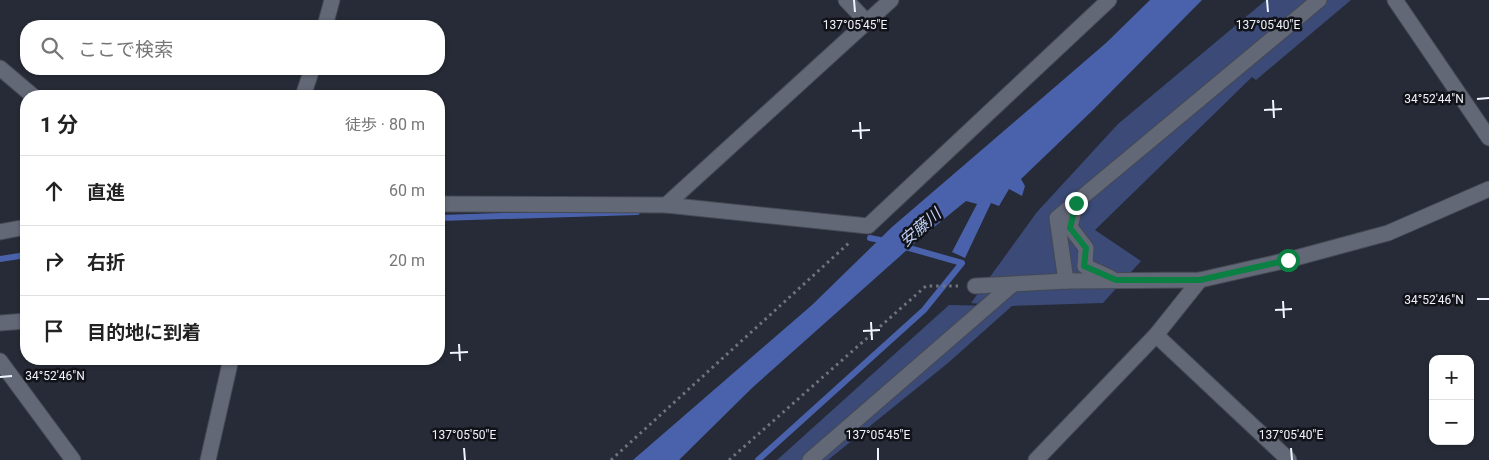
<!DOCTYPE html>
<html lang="ja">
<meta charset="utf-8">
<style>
body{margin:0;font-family:Roboto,"Noto Sans JP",sans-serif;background:#f6f6f6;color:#222}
.controls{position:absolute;right:15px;bottom:15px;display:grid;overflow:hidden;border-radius:10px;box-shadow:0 1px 4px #0004}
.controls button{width:45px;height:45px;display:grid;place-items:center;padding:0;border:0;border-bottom:1px solid #e0e0e0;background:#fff;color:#222;font:25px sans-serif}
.stop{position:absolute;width:15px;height:15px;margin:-11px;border:4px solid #0b8043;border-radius:50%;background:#fff}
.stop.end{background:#0b8043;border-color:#fff;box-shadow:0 1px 5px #0008}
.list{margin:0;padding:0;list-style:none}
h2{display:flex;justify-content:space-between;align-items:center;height:65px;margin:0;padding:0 20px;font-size:21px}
h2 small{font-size:16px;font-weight:400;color:#767676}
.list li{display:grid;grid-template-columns:32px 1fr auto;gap:15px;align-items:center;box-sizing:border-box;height:70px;padding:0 20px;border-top:1px solid #e0e0e0}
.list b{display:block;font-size:19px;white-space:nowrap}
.list em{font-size:16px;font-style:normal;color:#767676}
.icon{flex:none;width:28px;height:28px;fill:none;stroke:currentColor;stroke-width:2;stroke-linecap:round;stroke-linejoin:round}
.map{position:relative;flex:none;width:1489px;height:460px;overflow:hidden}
.search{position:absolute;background:#fff;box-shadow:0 1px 4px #0004;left:20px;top:20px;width:425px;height:55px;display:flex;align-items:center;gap:12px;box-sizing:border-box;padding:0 18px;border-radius:20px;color:#767676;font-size:19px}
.panel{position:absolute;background:#fff;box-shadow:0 1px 4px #0004;left:20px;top:90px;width:425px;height:275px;border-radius:20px}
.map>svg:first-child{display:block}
</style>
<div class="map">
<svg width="1489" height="460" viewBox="0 0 1489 460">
<rect width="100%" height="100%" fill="#262b37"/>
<!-- green -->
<polygon fill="#3b4a77" points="1266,0 1351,0 1256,80 1252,77 1095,230 1141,261 1103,303 1012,306 948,363 828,460 777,460 949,305 1000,306 971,303 1037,212 1118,124"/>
<!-- water -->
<polygon fill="#4a62ab" points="1150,0 1202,0 1093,110 1021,179 1025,186 1022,196 1009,189 999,206 991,203 965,258 952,252 977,204 966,201 917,241 752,388 679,460 633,460 812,305 892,227 1106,43"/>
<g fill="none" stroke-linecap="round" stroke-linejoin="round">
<!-- stream -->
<g stroke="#4a62ab" stroke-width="6">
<polyline points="439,218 637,212"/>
<polyline points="870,238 885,241"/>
<polyline points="0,259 26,255"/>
<polyline points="758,460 924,310 962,263 902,246"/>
</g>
<!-- minor casing -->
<g stroke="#454954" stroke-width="17">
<g id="minor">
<polyline points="846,0 866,21"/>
<polyline points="1395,0 1489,138"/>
<polyline points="325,26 332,0"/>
<polyline points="0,68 33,96"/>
<polyline points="303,96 312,69"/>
<polyline points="1076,203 1070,227 1086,248 1085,266 1111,278"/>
<polyline points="439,204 666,205 868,226 1109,0"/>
<polyline points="666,205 891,0"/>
<polyline points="0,232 26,227"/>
<polyline points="1066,281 1057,218 1319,0"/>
<polyline points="975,286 1066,281 1200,280 1288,260 1388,233 1489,189"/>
<polyline points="0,323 26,321"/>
<polyline points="1156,335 1289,460"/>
<polyline points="0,361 73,460"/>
<polyline points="208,460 231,359"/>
<polyline points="810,460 1013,284"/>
<polyline points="1036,460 1156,335 1200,280"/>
</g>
</g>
<!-- path -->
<g stroke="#70747f" stroke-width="3" stroke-dasharray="2.5 4" stroke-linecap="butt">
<polyline points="611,460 850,242"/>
<polyline points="729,460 926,286 958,286"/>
</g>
<!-- minor -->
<use href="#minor" stroke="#626876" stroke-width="15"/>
</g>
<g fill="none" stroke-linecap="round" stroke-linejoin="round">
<!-- route -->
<polyline stroke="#0b8043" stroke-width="6" points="1076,203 1070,228 1086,248 1084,266 1116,280 1200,280 1288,260"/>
</g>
<!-- ticks -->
<path fill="none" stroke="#f1f4fd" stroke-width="2" d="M854 0 855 12M1267 0 1268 12M1477 99 1489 98M1273 100 1274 118M1264 110 1282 109M860 122 861 139M852 131 870 130M1477 299H1489M1283 301 1284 318M1275 310 1292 309M871 322 872 340M863 331 880 330M459 344 460 361M450 353 468 352M0 377 12 376M464 448 465 460M878 448V460M1291 448 1292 460"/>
<g text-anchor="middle" stroke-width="5" stroke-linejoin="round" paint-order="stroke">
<!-- water labels -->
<g font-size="16" font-style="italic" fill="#c2d2fb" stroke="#111319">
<text transform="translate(920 227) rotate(-41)" y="6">安藤川</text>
</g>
</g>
<g font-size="12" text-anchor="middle" fill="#f1f4fd" stroke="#111319" stroke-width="5" stroke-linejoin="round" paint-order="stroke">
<text x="855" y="29">137°05'45"E</text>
<text x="1268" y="29">137°05'40"E</text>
<text x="1434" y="103">34°52'44"N</text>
<text x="1434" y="304">34°52'46"N</text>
<text x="55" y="380">34°52'46"N</text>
<text x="464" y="439">137°05'50"E</text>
<text x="878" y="439">137°05'45"E</text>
<text x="1291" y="439">137°05'40"E</text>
</g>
</svg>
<div class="controls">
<button>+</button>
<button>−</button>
</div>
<div class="stop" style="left:1288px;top:260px"></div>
<div class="stop end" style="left:1076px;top:203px"></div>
<div class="search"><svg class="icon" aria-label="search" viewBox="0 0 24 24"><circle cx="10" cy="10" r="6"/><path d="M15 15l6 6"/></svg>ここで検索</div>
<section class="panel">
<h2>1 分<small>徒歩 · 80 m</small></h2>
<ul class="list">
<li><svg class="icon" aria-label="ahead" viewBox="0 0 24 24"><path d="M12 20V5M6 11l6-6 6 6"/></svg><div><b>直進</b></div><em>60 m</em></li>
<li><svg class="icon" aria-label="right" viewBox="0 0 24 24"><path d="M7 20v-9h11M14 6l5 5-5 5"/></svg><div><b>右折</b></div><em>20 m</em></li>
<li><svg class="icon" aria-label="arrive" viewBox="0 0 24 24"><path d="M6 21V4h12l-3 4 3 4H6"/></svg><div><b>目的地に到着</b></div></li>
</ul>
</section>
</div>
